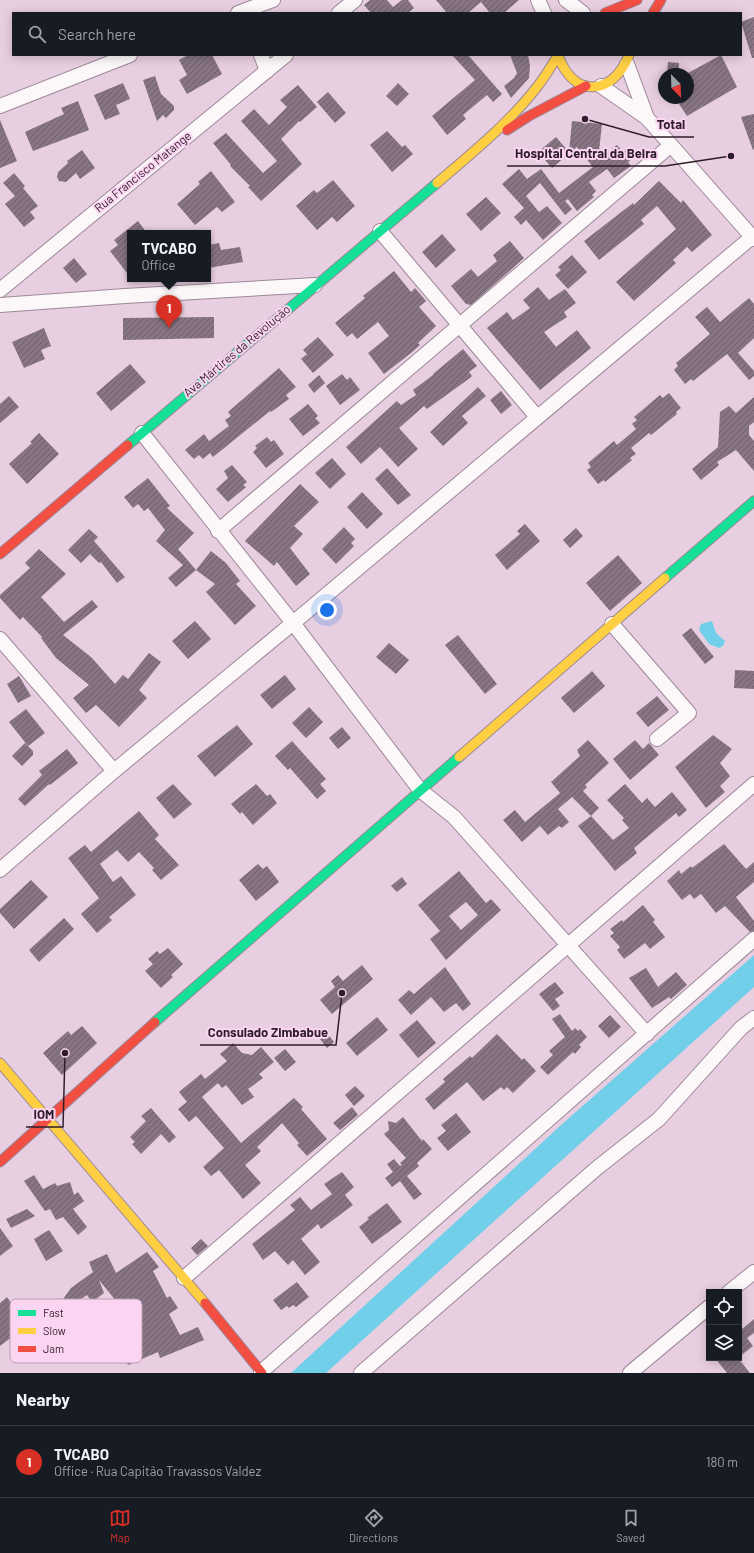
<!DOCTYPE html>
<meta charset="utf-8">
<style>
body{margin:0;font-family:Barlow,sans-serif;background:#242831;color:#f1f3f6}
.controls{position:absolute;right:12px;bottom:12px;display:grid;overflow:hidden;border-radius:0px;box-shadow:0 2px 10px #0003}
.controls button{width:36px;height:36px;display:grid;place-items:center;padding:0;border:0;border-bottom:1px solid #363941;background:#171b24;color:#f1f3f6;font:20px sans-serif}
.compass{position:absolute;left:658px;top:68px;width:36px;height:36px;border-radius:50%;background:#171b24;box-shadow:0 2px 10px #0003;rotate:157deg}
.you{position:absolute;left:327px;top:610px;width:14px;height:14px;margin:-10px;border:3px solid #fff;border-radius:50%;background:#1a73e8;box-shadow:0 0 0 6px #1a73e833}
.badge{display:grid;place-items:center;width:26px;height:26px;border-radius:50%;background:#d93025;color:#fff;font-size:13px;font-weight:700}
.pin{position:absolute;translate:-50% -33px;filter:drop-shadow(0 1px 2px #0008)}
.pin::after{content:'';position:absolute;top:21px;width:14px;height:12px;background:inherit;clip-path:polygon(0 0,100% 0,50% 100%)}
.popup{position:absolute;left:127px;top:230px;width:84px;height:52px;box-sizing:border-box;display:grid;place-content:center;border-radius:0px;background:#171b24;filter:drop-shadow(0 1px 3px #0005);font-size:13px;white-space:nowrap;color:#9ea1a6}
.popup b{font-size:15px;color:#f1f3f6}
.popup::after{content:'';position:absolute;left:50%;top:100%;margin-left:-8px;border:8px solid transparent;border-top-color:#171b24}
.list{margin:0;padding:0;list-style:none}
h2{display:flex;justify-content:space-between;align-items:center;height:52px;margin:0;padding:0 16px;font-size:17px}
h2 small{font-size:13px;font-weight:400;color:#9ea1a6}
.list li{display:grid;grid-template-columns:26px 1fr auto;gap:12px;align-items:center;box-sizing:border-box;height:72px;padding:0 16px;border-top:1px solid #363941}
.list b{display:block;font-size:15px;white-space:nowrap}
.list p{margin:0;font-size:13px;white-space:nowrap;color:#9ea1a6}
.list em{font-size:13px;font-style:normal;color:#9ea1a6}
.icon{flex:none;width:22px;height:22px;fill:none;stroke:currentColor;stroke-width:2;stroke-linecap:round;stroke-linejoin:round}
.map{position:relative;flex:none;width:754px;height:1373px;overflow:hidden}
.search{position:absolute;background:#171b24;box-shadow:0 2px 10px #0003;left:12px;right:12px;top:12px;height:44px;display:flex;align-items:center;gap:10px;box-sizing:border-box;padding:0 14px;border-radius:0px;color:#9ea1a6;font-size:15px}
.sheet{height:124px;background:#171b24}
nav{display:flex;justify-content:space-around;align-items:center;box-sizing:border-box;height:56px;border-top:1px solid #363941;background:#171b24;font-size:11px;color:#9ea1a6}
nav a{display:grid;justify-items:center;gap:2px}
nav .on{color:#d93025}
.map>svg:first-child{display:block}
</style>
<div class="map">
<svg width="754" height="1373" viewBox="0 0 754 1373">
<defs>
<pattern id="building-hatch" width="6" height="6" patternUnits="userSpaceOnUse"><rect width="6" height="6" fill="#877583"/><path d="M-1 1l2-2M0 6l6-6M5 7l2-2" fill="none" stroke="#6f5f6b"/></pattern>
</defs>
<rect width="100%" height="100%" fill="#e8cee1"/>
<!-- water -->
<g fill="#72cfe9">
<polygon points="712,621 716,633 725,641 723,646 719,648 709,644 699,630 701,624"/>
<polygon points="754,955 754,987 326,1373 291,1373 560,1126"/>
</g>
<!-- building -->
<g fill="url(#building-hatch)" fill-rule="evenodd">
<polygon points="370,0 387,0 393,7 402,0 408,0 414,8 408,13 371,13 364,5"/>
<polygon points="436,0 519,0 504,13 490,13 481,2 468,13 447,13"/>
<polygon points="754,17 754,58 752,58 741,22"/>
<polygon points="188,55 212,55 222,74 187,94 179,80 187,75 179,60"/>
<polygon points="452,55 468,55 502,94 493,102 487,95 463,115 466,119 447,135 432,116 475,80"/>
<polygon points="510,55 528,55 530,66 529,78 511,98 504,86 514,78 517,73"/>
<polygon points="721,55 737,87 687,116 679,104 688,99 688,73"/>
<polygon points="668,62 679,63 678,74 667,74"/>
<polygon points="155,76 161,94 174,106 174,110 166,118 163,115 157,121 143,80"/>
<polygon points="123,83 130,99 116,105 120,114 105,120 94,95"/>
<polygon points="398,83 409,94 397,106 386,96"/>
<polygon points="298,85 317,107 300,122 299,121 281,139 302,164 261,201 248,187 250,186 230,166 231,165 213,143 226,133 263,173 277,161 241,121 254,109 269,125 287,107 280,100"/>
<polygon points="328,92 346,113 335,123 317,102"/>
<polygon points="78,101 89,130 33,151 25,132 64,114 61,108"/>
<polygon points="754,114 754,149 753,150 741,117"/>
<polygon points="0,120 17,161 0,168"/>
<polygon points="572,121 602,124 598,160 617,145 623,152 627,149 633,158 628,162 631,166 614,178 607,169 589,182 596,191 592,195 594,197 577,211 568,199 565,201 572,209 565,215 540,183 526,196 539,212 547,206 562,223 543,240 526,220 521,225 514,217 524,208 502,184 519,169 527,179 541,169 559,193 593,167 577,147 552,168 538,152 556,137 569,152"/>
<polygon points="387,131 402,147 405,145 413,154 392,172 370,145"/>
<polygon points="82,150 95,168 80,179 76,173 66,182 59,181 57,177 58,172 68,163 67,161"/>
<polygon points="211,171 235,202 222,212 217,207 195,225 177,204 200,184 198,182"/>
<polygon points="14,173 25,186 23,188 38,206 30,212 35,218 24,227 5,204 15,196 3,183"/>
<polygon points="333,180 355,206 337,222 332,217 317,230 296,206 314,190 317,193"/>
<polygon points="659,181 681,203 683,200 712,235 692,252 687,247 673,260 676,263 634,301 616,282 676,229 657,206 641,220 644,224 599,260 584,241 633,203 634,205"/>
<polygon points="486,197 501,213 481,231 466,214"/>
<polygon points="138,221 147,233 130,233 130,277 110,251 118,245 114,240"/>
<polygon points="442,234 456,250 436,268 422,252"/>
<polygon points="510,241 524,258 471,305 466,304 451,286 471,269 478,277 497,261 493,255"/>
<polygon points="219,243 221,250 240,247 243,262 208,268 208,245"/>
<polygon points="572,255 587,272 568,289 555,275 561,270 558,267"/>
<polygon points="74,258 87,274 76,283 63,268"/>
<polygon points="394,271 411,292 415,288 426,301 419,307 436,326 418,343 420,345 411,353 384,374 368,353 389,336 378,322 357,339 352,333 347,337 335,323 365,298 363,296"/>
<polygon points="538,287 549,300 565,289 576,303 564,312 567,317 544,332 556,347 577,330 591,348 540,390 487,328 507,312 513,320 530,308 523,300"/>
<polygon points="749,298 754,304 754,338 738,353 754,371 754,376 749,380 727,354 693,381 691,379 685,384 674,370 678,366 676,363 710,334 695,317 707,307 720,322"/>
<polygon points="214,317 214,338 123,340 123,318"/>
<polygon points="44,328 51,346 41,350 45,359 24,368 12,342"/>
<polygon points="318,337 334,355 313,373 301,359 307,354 303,350"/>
<polygon points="463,349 477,366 469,372 472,376 470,378 427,409 424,406 399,428 418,449 398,467 380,447 361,464 346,447 397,401 401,405 416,395 413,390 433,375 433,374"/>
<polygon points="130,364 146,382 111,411 96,393"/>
<polygon points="279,368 296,387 286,395 289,399 271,412 270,411 213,457 210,453 203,459 199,455 194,459 185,450 204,434 209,441 229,426 225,420 231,416 228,412"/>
<polygon points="342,374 347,380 350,377 360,390 340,405 326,386"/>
<polygon points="319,375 325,383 314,393 308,385"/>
<polygon points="478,387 486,396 462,416 468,423 443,446 430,432"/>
<polygon points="501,391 512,405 501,414 490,400"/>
<polygon points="669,393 681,408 676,412 677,414 651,435 649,433 631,448 636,454 630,458 632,460 605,482 604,480 598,484 587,470 591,467 588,463 614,441 617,445 636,429 632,424 637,420 634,417 660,395 663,398"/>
<polygon points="9,396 19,407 0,423 0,404"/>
<polygon points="754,397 754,422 749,426 749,435 754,441 754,471 736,450 717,462 719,465 701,480 692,469 718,447 720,412 729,406 736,413"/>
<polygon points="308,404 318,416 315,418 320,423 303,436 289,419"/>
<polygon points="39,433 59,454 27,484 9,464 32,443 30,442"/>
<polygon points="267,437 271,442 274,440 284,454 266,468 253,452 257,448 255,446"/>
<polygon points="332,458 346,474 330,489 315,473"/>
<polygon points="232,465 247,482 243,485 246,487 228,502 216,489 228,478 224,471"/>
<polygon points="387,468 411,495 398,505 375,479"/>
<polygon points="148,478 170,506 167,508 194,533 178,549 196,570 176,587 168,578 183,565 156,541 165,530 148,508 144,511 138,504 133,508 124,497"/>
<polygon points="300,484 319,502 294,526 303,534 290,548 310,574 296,586 277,562 274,566 245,541"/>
<polygon points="362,492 383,514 367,529 347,507"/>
<polygon points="525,524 540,541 507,570 495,555 520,534 517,531"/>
<polygon points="344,527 355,539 351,543 354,546 336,564 322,549"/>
<polygon points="576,528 583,536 570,548 563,540"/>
<polygon points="89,529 98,537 94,541 125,577 117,583 101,562 99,563 90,554 81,563 68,550"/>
<polygon points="39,549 66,574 41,597 64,622 92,600 98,607 63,635 91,657 115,684 123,675 128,679 149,653 161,662 139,690 147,698 119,727 96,705 86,713 73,698 89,685 56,658 41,638 42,637 23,617 20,620 0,598 0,595 30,568 25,563"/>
<polygon points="211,551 226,563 240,581 236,584 256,606 235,625 206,592 215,584 196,570"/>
<polygon points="618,555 642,583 610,611 586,583"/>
<polygon points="195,621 211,639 188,659 172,641"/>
<polygon points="691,628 714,657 705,664 682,635"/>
<polygon points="458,635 497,684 485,694 445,645"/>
<polygon points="389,643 409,660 396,674 376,657"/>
<polygon points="735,670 754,671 754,689 734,688"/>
<polygon points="592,671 605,686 574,713 561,698"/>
<polygon points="285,675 296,689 272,709 260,695"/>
<polygon points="19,676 31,696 18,703 7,684"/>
<polygon points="657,696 669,710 648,727 636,713"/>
<polygon points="309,707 323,722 306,738 292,723"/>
<polygon points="26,709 45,733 28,746 9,722"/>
<polygon points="237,725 253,744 215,777 197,756"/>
<polygon points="342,727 351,738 338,749 329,738"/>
<polygon points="713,735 732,749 720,763 730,776 720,786 725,792 706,808 675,767"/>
<polygon points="588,740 609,763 585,785 587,787 583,791 599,808 591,816 572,797 558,809 569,822 562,828 559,826 548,835 540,826 522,842 503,820 515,810 525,822 560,793 551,782 580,756 577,750"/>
<polygon points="635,740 643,749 649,743 659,755 630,780 613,759"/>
<polygon points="292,741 326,779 320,784 326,791 317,799 290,768 288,770 275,756"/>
<polygon points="25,743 33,751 33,755 22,766 12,756"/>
<polygon points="67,749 78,763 50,785 49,784 25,806 18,799 42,775 39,771"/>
<polygon points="173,784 192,804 174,819 156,798"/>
<polygon points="256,784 267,796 270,794 277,803 253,825 242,812 240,814 231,804"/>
<polygon points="625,784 642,803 647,798 655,807 672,792 687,810 679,817 676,813 634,848 637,853 615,871 578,826 591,816 613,840 629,828 622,820 624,818 607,800"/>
<polygon points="139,811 159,835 155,839 179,865 161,880 152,870 154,868 139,852 128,862 117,850 100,864 113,882 121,876 136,895 109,917 112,920 97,933 81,914 99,898 68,858 85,845 91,852"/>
<polygon points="724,844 746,869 754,862 754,882 736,897 754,921 754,931 750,932 725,906 716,913 701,894 694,899 690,894 682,900 667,881 679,870 681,874 691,866 692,868"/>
<polygon points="258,864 263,869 267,866 279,882 256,901 239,880"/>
<path d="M459 871 486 903 491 899 501 910 446 960 430 939 440 931 418 905ZM466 902 478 915 461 930 449 916Z"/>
<polygon points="402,877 407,884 397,892 391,886"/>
<polygon points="31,880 48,897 14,929 0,913 0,909"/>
<polygon points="643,905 655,920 653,922 665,937 650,949 645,943 624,959 617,950 620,947 610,936 614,933 610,929 622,920 623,922"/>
<polygon points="64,918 74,929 39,962 29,950"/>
<polygon points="168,948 183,964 171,975 173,977 161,988 145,971 153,964 148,959 157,951 160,954"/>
<polygon points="362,965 373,979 332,1014 320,1000 335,987 331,981 338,975 343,981"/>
<polygon points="445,967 471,1004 463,1011 456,1003 444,1012 431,997 411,1015 398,1000 409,990 414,994"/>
<polygon points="646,968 658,987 676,972 687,985 671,999 669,997 652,1008 629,978"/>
<polygon points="555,982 564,993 555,999 560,1006 553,1011 539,994"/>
<polygon points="560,1014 572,1031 575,1028 578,1031 580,1029 587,1037 579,1045 581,1047 575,1054 573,1052 548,1075 540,1067 553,1055 549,1051 565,1037 552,1019"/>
<polygon points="610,1015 621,1027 609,1038 598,1026"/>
<polygon points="377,1017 388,1030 357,1056 346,1043"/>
<polygon points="417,1020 436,1043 418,1058 399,1035"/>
<polygon points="82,1026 97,1043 62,1075 43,1053 68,1031 71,1035"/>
<polygon points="327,1033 334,1042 327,1048 320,1039"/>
<polygon points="497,1034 522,1060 524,1058 536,1071 513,1093 507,1087 504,1090 501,1087 483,1101 467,1082 434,1110 425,1099 445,1082 443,1079 470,1056 472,1058"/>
<polygon points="233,1043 242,1053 252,1055 261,1047 274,1062 259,1074 263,1078 248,1089 254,1097 242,1105 226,1085 222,1088 218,1083 202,1097 241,1143 294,1098 303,1107 301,1109 327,1139 307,1156 297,1145 299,1143 282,1123 257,1147 261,1151 245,1165 261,1183 243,1199 219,1170 211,1176 203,1167 224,1148 196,1116 189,1122 178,1109 187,1102 179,1092 201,1074 205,1079 227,1061 220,1054"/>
<polygon points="285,1049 296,1062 285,1071 274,1058"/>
<polygon points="355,1086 365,1096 354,1106 345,1095"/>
<polygon points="352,1107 358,1115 340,1130 333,1123"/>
<polygon points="151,1108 176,1137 169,1143 161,1134 141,1154 132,1144 135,1142 130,1137 146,1121 141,1116"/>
<polygon points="456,1113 471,1132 448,1151 437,1138 446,1131 441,1125"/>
<polygon points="403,1117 422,1141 423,1139 432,1149 417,1163 419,1166 407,1176 422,1194 414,1200 400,1181 392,1187 385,1178 393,1172 387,1164 394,1159 400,1166 402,1165 400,1163 406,1158 384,1134 389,1130 388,1121 396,1123"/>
<polygon points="342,1172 354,1187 345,1195 353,1205 321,1229 318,1224 301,1239 320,1262 305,1275 293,1260 288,1265 275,1251 263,1260 252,1244 295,1210 290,1205 300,1197 311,1210 332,1194 324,1184"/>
<polygon points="34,1175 43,1189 55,1183 57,1186 70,1182 74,1195 78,1192 84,1201 73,1209 87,1227 78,1235 63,1217 56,1220 50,1209 45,1211 24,1181"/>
<polygon points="387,1203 402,1222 372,1244 359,1227 369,1219 367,1218"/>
<polygon points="27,1209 35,1216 11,1228 6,1219"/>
<polygon points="0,1228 13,1246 0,1256"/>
<polygon points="49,1230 63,1251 46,1261 34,1239"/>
<polygon points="201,1239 208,1246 197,1255 191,1248"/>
<polygon points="147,1252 159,1267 153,1271 167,1298 170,1296 178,1308 169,1314 180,1335 198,1327 204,1340 160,1358 158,1352 128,1365 121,1347 142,1338 138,1328 99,1280 104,1293 92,1302 87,1295 49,1319 71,1288 93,1272 89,1262 107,1254 116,1273"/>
<polygon points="297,1282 309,1297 296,1307 293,1305 289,1308 287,1306 281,1310 273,1300"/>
<polygon points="7,1297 14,1307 21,1302 33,1321 0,1346 0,1303"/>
<polygon points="112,1316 120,1338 106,1343 104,1337 85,1343 65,1362 44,1354 43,1355 31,1346 41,1332 90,1317 92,1323"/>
<polygon points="754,1319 754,1333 747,1338 753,1346 739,1357 739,1328 741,1330"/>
<polygon points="715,1358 738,1358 750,1373 727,1373"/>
</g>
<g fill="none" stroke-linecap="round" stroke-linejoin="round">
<!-- street casing -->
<g stroke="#9c8897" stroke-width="16">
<g id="street">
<polyline points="538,0 544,13"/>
<polyline points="566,0 583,13"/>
<polyline points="238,13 273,0"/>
<polyline points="339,13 355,0"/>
<polyline points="261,55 267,71"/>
<polyline points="627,64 647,118"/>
<polyline points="601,86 647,118 754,239"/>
<polyline points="0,106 130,55"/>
<polyline points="380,231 537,417"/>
<polyline points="0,290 286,55"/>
<polyline points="0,305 125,296 315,285"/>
<polyline points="142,433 293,623 420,790 454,817 647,1034"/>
<polyline points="218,531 670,146"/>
<polyline points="612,624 689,713 657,739"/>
<polyline points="0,639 114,771"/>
<polyline points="0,870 114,771 293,623 752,237"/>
<polyline points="184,1278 754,784"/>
<polyline points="729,1292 754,1272"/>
<polyline points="261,1372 754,939"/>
<polyline points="361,1373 597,1168 659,1119 741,1028 754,1018"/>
<polyline points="630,1373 709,1307"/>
</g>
</g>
<!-- fast casing -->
<g stroke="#9c8897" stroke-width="11">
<g id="fast">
<polyline points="128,445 437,183"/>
<polyline points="665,578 754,501"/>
<polyline points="155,1022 459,757"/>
</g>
</g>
<!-- slow casing -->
<g stroke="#9c8897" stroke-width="11">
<g id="slow">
<path d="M558 55C573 99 613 96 629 55"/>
<path d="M437 183C472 153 509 123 537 87 545 77 551 66 558 56"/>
<polyline points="459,757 665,578"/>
<polyline points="0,1063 205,1303"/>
</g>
</g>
<!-- jam casing -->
<g stroke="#9c8897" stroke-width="11">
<g id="jam">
<polyline points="605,13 637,0"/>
<polyline points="653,13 661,0"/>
<polyline points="507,130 529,116 586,86"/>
<polyline points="0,554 128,445"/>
<polyline points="0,1162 155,1022"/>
<polyline points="205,1303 262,1373"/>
</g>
</g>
<!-- street -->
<use href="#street" stroke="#fcf8fa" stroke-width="14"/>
<!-- fast -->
<use href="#fast" stroke="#16e098" stroke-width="9"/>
<!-- slow -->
<use href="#slow" stroke="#ffcf43" stroke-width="9"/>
<!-- jam -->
<use href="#jam" stroke="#f24e42" stroke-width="9"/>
</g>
<g text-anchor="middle" stroke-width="4" stroke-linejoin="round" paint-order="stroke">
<!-- street labels -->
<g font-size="12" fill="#2e1d2b" stroke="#fad4f1">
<text transform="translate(143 172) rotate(-39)" y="4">Rua Francisco Matange</text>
<text transform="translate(237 351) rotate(-40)" y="4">Ava Mártires da Revolução</text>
</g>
</g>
<!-- legend -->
<rect x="10" y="1299" width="132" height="64" rx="6" fill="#fad4f1" stroke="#bd9db6" stroke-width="1"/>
<rect x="18" y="1310" width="18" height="6" fill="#16e098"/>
<rect x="18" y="1328" width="18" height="6" fill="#ffcf43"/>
<rect x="18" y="1346" width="18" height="6" fill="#f24e42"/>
<g font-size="11" fill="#2e1d2b">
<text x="43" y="1317">Fast</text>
<text x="43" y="1335">Slow</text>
<text x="43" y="1353">Jam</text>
</g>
<!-- callouts -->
<path fill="none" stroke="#2e1d2b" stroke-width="1.5" d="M585 119L649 137H694M731 156L665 166H507M342 993L336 1045H200M65 1053L63 1127H26"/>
<g fill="#2e1d2b" stroke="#fad4f1" stroke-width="1.5">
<circle cx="585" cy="119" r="4"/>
<circle cx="731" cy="156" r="4"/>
<circle cx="342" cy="993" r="4"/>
<circle cx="65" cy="1053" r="4"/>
</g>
<g font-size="13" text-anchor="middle" font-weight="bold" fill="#2e1d2b" stroke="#fad4f1" stroke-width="4" stroke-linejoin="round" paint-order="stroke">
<text x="671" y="129">Total</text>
<text x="586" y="158">Hospital Central da Beira</text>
<text x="268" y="1037">Consulado Zimbabue</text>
<text x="44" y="1119">IOM</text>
</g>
</svg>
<div class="controls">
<button><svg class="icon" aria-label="locate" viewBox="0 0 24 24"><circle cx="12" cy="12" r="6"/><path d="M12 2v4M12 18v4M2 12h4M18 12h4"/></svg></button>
<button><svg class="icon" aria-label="layers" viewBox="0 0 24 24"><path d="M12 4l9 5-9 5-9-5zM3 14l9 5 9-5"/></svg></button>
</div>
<svg class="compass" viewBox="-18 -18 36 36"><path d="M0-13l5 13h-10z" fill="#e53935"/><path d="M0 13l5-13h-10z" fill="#9ea1a6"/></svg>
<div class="you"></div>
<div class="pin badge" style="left:169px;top:328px">1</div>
<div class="popup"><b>TVCABO</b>Office</div>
<div class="search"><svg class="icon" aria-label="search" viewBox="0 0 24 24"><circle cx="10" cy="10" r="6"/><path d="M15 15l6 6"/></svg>Search here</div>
</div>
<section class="sheet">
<h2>Nearby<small></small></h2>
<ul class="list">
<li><span class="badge">1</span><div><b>TVCABO</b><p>Office · Rua Capitão Travassos Valdez</p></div><em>180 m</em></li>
</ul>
</section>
<nav>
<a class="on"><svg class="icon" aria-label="map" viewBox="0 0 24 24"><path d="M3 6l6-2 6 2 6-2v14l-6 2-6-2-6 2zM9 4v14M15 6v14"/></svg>Map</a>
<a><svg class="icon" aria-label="directions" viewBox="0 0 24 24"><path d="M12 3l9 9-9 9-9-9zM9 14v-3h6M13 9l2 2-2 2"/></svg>Directions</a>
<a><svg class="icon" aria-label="saved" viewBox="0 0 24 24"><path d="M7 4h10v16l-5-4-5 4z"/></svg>Saved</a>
</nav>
